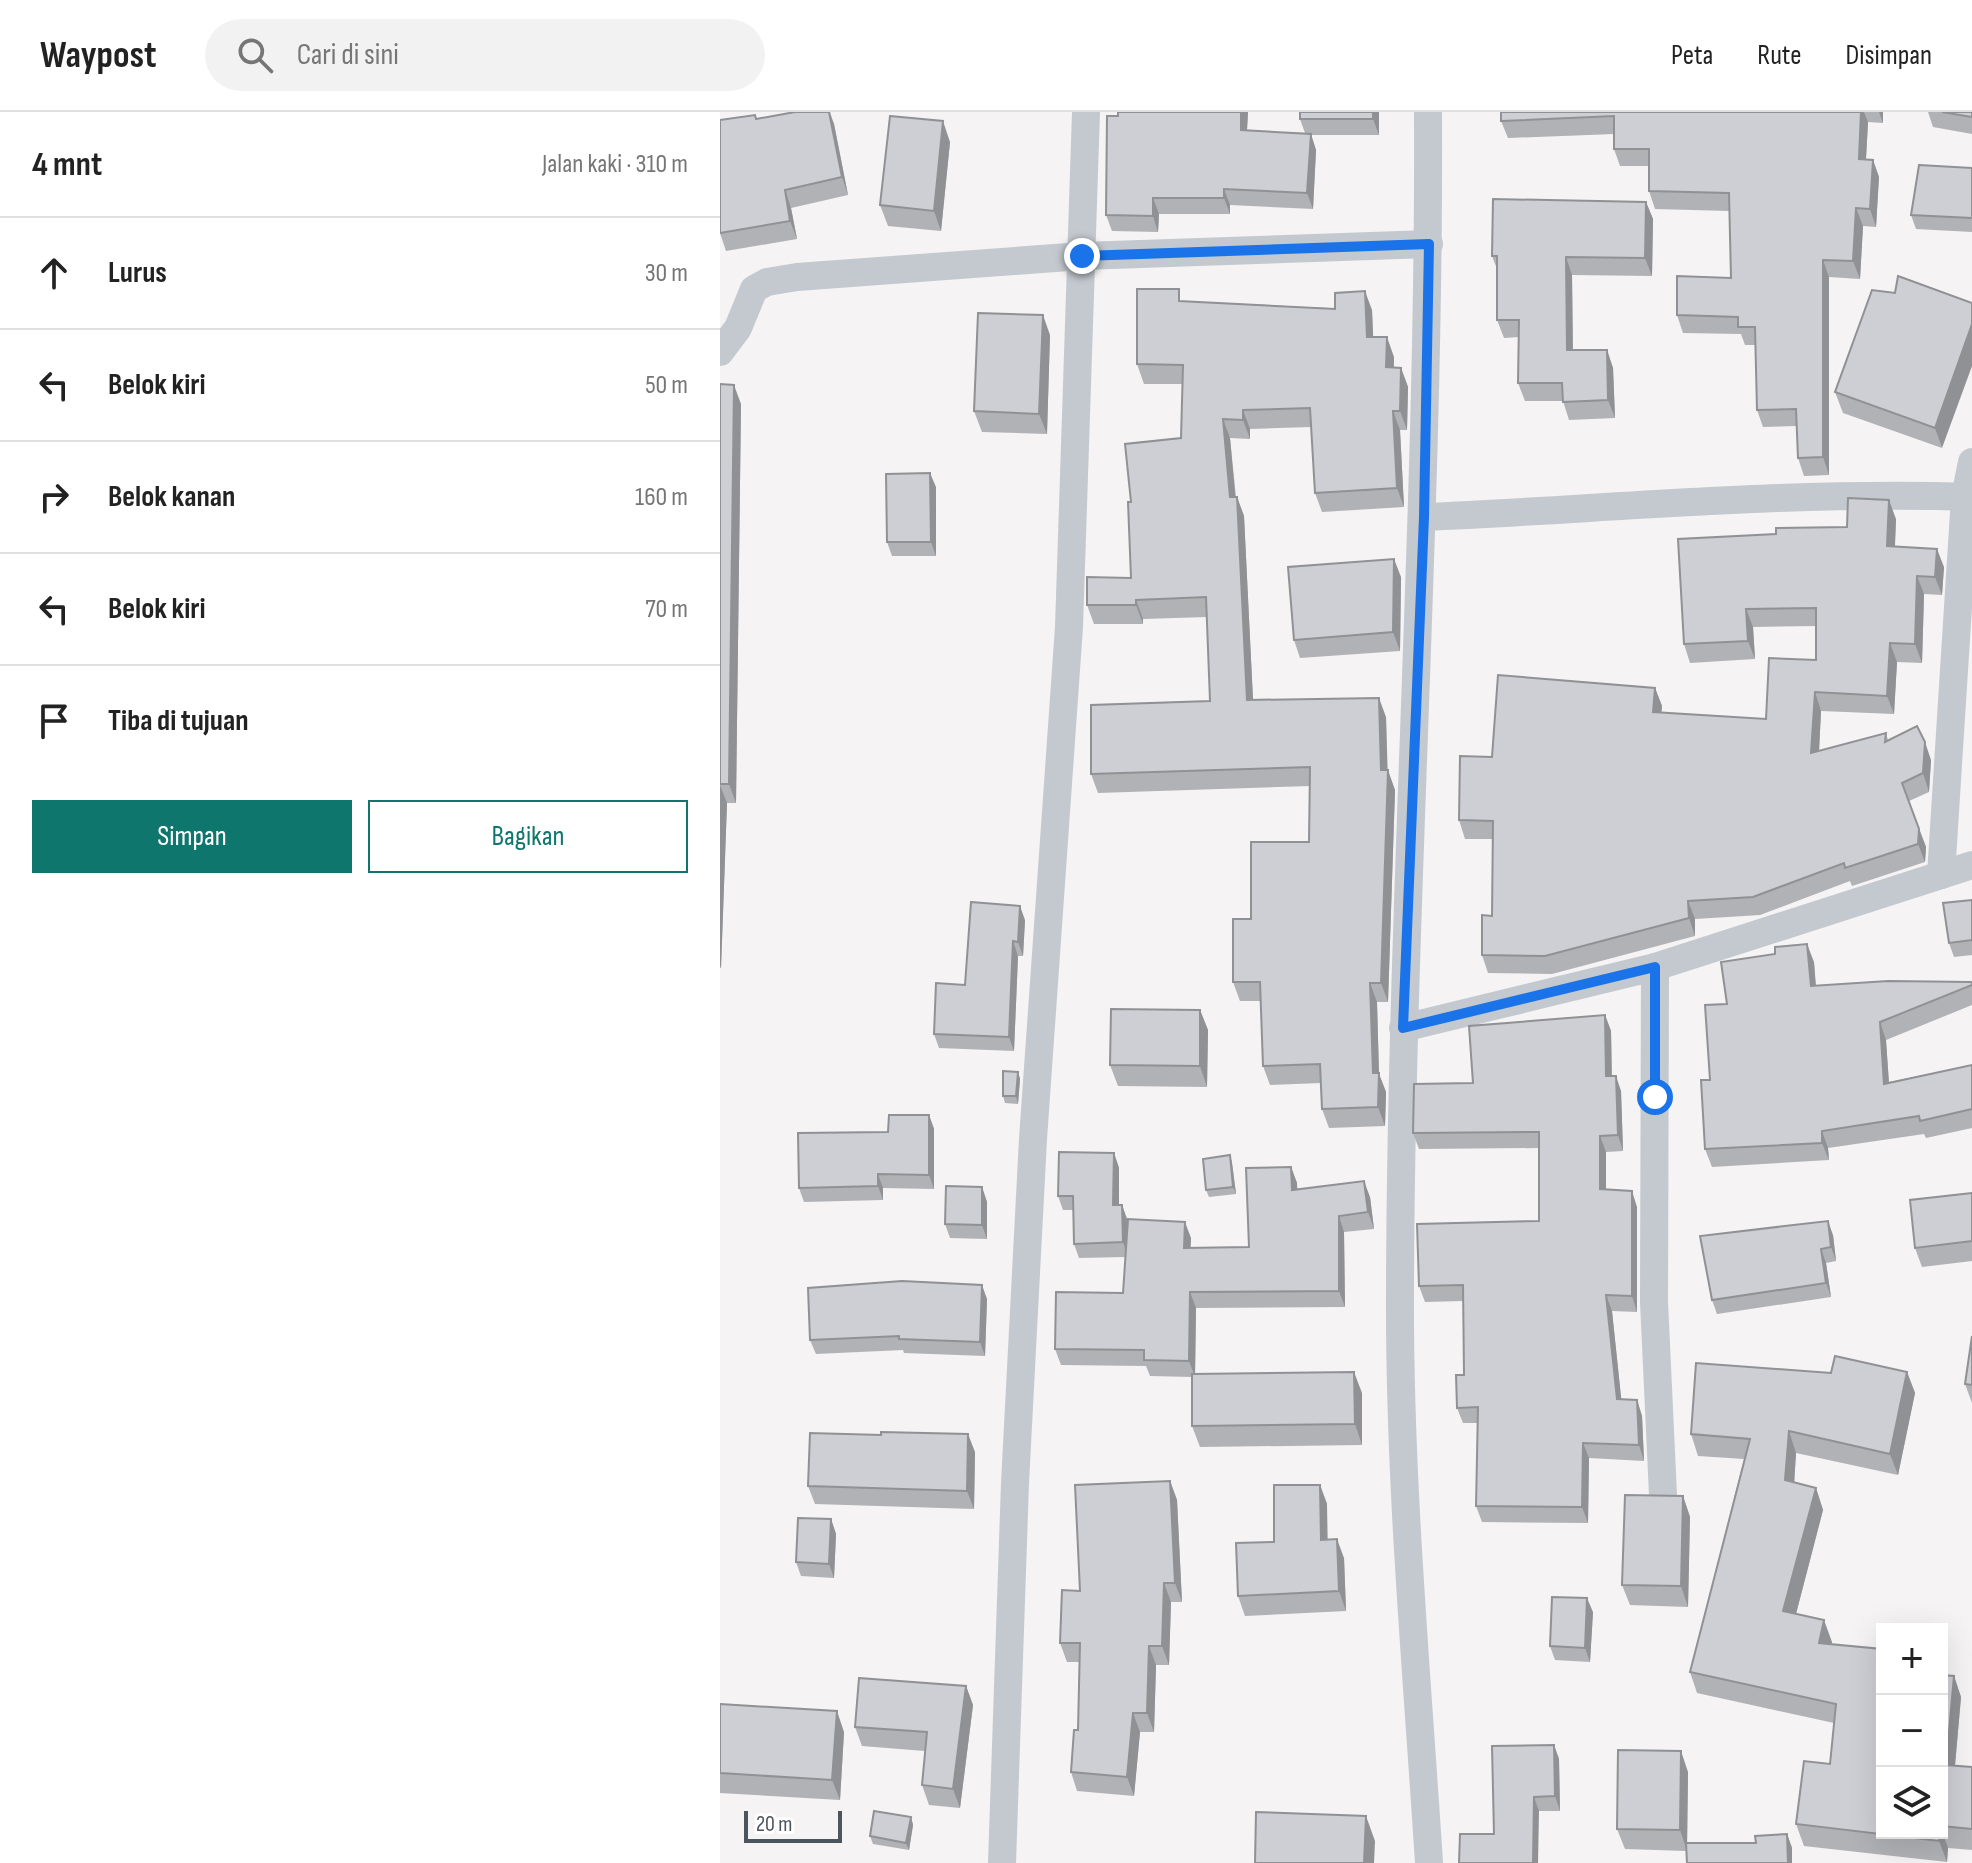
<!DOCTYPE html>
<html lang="id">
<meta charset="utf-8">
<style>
body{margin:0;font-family:"Sofia Sans Condensed",sans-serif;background:#f2f2f2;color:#222}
.controls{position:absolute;right:24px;bottom:24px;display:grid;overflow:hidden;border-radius:0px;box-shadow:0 8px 32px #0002}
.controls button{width:72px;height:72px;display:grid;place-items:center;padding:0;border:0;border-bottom:2px solid #e0e0e0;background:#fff;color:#222;font:40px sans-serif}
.scale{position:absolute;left:24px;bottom:20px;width:98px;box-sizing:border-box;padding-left:8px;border:4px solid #4c545e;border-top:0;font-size:22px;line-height:28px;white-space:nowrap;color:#4c545e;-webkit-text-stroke:6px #fff;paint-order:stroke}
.stop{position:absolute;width:24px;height:24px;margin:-18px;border:6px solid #1a73e8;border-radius:50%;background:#fff}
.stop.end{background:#1a73e8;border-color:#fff;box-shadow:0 2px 8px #0008}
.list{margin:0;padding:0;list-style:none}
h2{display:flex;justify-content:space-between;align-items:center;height:104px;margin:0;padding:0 32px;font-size:34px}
h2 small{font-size:26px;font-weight:400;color:#767676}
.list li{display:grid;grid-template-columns:52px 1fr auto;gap:24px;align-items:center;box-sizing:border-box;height:112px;padding:0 32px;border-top:2px solid #e0e0e0}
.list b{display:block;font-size:30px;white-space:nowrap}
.list em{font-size:26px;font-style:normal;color:#767676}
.actions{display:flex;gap:16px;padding:24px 32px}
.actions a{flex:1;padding:18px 0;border:2px solid #0f766e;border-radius:0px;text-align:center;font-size:28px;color:#0f766e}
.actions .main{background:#0f766e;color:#fff}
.icon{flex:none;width:44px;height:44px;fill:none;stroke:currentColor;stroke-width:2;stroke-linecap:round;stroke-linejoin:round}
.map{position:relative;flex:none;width:1252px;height:1751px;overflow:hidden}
header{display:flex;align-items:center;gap:48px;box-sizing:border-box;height:112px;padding:0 40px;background:#fff;border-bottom:2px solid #e0e0e0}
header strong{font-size:38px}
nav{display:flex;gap:44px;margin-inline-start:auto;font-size:28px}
.search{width:560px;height:72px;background:#f2f2f2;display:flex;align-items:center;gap:20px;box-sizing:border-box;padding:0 28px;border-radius:44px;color:#767676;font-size:30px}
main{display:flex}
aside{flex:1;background:#fff}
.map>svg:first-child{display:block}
</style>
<header>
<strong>Waypost</strong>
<div class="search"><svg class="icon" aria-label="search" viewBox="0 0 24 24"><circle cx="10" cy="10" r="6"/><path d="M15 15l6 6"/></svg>Cari di sini</div>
<nav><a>Peta</a><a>Rute</a><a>Disimpan</a></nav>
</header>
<main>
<aside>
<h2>4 mnt<small>Jalan kaki · 310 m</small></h2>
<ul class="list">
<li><svg class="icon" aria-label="ahead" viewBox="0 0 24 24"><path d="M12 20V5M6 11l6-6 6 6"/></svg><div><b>Lurus</b></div><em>30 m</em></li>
<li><svg class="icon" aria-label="left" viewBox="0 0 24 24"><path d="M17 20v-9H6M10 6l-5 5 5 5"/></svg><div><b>Belok kiri</b></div><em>50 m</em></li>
<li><svg class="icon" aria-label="right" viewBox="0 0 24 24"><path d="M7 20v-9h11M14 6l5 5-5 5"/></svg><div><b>Belok kanan</b></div><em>160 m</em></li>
<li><svg class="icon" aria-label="left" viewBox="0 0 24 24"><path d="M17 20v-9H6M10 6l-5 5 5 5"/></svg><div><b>Belok kiri</b></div><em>70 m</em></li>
<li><svg class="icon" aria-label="arrive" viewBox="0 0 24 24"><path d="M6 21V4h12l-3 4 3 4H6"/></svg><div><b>Tiba di tujuan</b></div></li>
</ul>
<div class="actions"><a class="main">Simpan</a><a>Bagikan</a></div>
</aside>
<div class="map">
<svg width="1252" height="1751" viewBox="0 0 1252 1751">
<rect width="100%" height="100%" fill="#f5f3f3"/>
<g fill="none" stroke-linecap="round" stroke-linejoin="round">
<!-- street -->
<g stroke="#c3c9cf" stroke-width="28">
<path d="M708 0C710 394 681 786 680 1179 679 1370 697 1561 709 1751"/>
<polyline points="0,240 18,216 34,177 47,170 77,165 362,144 709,132"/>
<path d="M704 405C887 397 1069 379 1252 385"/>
<polyline points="1221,763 1245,385 1252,350"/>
<polyline points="935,855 934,1190 943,1383"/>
<polyline points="683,916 935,855 1252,753"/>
<polyline points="282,1751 295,1371 313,1027 349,515 366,0"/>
</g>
</g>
<!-- wall -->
<g fill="#b0b2b6">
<polygon points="75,0 110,0 114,12 128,83 71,96 77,127 6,139 0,121 36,7"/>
<polygon points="528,0 527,19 585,21 580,7 659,0 659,23 591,23 596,38 593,97 510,93 510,102 439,102 438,120 392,119 386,103"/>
<polygon points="781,0 1163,0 1163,11 1148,10 1146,47 1153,48 1159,65 1156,115 1143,114 1140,167 1109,165 1109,363 1084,364 1078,346 1077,314 1043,315 1037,298 1035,233 1025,233 1021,222 963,221 957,203 1011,166 1010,99 935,97 929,79 929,54 900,54 894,37 894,22 788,26 781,9"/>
<polygon points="1208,0 1252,0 1252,22 1213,15"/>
<polygon points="230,30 221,119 168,114 160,93"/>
<polygon points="1252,56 1252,120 1196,117 1191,103"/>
<polygon points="926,90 933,107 932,164 852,163 853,238 887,238 893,256 895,306 849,308 843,289 805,289 798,271 799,225 784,226 777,208 777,157 772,144"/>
<polygon points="1175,181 1222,336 1123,301 1115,280"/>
<polygon points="463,189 652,198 653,225 674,245 674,256 681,256 688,275 687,318 680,318 684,395 602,400 595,381 591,315 530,317 530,327 510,326 516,385 517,385 524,404 533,588 666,605 667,658 675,678 668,890 657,890 659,962 666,980 665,1014 609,1016 602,997 601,971 550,973 543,954 541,889 520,889 513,870 531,807 589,730 590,674 378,681 371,662 490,589 487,505 423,507 423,512 374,512 367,493 411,466 411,390 461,326 463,272 424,272 417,252"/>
<polygon points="330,223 327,322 262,320 254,299"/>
<polygon points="0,272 21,292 16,691 7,691 1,856 0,856"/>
<polygon points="216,375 216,444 172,444 167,430"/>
<polygon points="1176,407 1175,435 1224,455 1222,483 1204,482 1202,551 1177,550 1174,602 1101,599 1099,639 1166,621 1168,628 1211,648 1209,680 1189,689 1206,735 1205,750 1132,774 1130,769 1040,803 975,807 975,824 832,862 768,861 762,843 772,804 773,727 745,727 739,708 772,645 935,576 942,594 941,601 1046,607 1096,548 1096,514 1033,515 1035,547 970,551 964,532 1056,422 1127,415"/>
<polygon points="681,465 680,539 580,546 574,528"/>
<polygon points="1252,788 1252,843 1234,845 1229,831"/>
<polygon points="305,808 303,844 298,844 294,939 219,936 214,922 245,873"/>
<polygon points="1094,850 1096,874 1252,870 1252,893 1166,928 1169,970 1252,953 1252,1016 1206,1026 1204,1022 1108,1036 1109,1048 992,1055 985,1037 990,968 1007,892"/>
<polygon points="480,898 488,918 487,975 398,974 390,953"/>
<polygon points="885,903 891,919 892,964 901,979 903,1039 886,1040 886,1078 917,1095 917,1200 892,1199 901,1287 917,1288 922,1304 924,1349 869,1346 868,1411 762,1410 756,1394 758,1311 743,1311 737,1296 744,1263 743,1189 705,1190 699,1174 819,1109 819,1036 699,1037 693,1021 753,971"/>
<polygon points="298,960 300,967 298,992 285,991 283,984"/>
<polygon points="209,1003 214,1017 214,1077 163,1076 163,1088 84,1090 79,1076 168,1020"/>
<polygon points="394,1041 399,1056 399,1093 402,1093 407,1107 407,1115 471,1126 470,1136 529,1135 571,1055 577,1071 577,1077 650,1085 654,1117 624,1120 625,1195 476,1196 475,1262 642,1281 642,1333 480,1335 472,1314 472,1265 430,1264 426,1254 341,1253 335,1237 403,1181 405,1145 359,1146 354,1132 353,1098 343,1098 338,1084"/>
<polygon points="510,1043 512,1051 516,1082 489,1085 486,1078"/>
<polygon points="262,1075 267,1090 267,1127 230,1126 225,1112"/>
<polygon points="1252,1081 1252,1149 1202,1155 1195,1136"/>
<polygon points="1113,1123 1116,1149 1106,1151 1111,1185 997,1202 992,1188"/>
<polygon points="267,1187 265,1244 184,1241 183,1238 96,1242 90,1228"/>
<polygon points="1252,1224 1252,1291 1245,1272"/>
<polygon points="1187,1260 1195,1281 1178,1363 1076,1341 1074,1371 1096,1376 1103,1398 1076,1502 1112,1530 1111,1532 1222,1721 1222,1563 1234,1564 1241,1585 1235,1654 1252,1655 1252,1738 1228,1736 1227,1750 1084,1734 1076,1712 1110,1652 1114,1611 977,1581 970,1560 1024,1347 978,1344 971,1322 1111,1261"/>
<polygon points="255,1340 254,1397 95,1392 88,1374"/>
<polygon points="450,1369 457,1388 462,1490 451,1490 449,1553 436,1553 434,1620 420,1620 414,1684 357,1679 351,1660 358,1618 359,1550 347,1550 340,1531 360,1479"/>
<polygon points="600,1373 607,1392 607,1428 624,1446 626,1499 525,1504 518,1484 554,1430"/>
<polygon points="963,1384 970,1405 968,1495 910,1493 902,1473"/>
<polygon points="111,1407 116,1422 114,1466 81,1464 76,1450"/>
<polygon points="873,1500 870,1550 835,1548 830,1534"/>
<polygon points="246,1574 253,1593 240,1696 209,1693 202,1673 205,1639 142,1634 135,1615"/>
<polygon points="0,1592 124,1620 120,1688 0,1681"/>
<polygon points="834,1633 839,1647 840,1699 819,1699 774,1722"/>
<polygon points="968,1660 967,1731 1036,1731 1067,1722 1072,1736 966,1739 905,1737 897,1717"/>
<polygon points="191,1705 193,1713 189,1738 153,1732 150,1724"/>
</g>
<!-- shaded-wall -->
<g fill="#909194">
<polygon points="109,0 114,12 128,83 122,65"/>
<polygon points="521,0 528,0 526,34 521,18"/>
<polygon points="653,0 659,0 659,23 653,7"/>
<polygon points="1141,0 1144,0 1148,10 1145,65 1139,47"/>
<polygon points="1159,0 1163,0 1163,11"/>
<polygon points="223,9 230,30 221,119 214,99"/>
<polygon points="591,22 596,38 593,97 587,81"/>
<polygon points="1153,48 1159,65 1156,115 1150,97"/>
<polygon points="504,77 510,93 510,102 504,86"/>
<polygon points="65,78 71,96 77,127 70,109"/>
<polygon points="433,86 439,102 438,120 433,104"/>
<polygon points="926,90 933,107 932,164 925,146"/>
<polygon points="1136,96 1143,114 1140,167 1133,149"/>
<polygon points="846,145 852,163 853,255 847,238"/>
<polygon points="1103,148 1109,165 1109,363 1103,345"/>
<polygon points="645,179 652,198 654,244 647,225"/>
<polygon points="323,203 330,223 327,322 319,302"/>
<polygon points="1252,212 1252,254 1222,336 1215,316"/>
<polygon points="667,225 674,245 673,274 666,255"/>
<polygon points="887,238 893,256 895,306 888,288"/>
<polygon points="681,256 688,275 687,318 680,299"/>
<polygon points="14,273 21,292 16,691 9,672"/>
<polygon points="523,298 530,317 530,327 523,308"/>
<polygon points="673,299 680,318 684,395 677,376"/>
<polygon points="503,307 510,326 517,404 510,385"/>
<polygon points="210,361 216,375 216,444 211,430"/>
<polygon points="517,385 524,404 534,608 527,588"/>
<polygon points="1169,388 1176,407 1174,453 1167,434"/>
<polygon points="1217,437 1224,455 1222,483 1215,465"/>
<polygon points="674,447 681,465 680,539 673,520"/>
<polygon points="1197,464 1204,482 1202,551 1195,532"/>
<polygon points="416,488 423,507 423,512 416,493"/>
<polygon points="1026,497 1033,515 1035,547 1028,529"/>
<polygon points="1170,531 1177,550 1174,602 1167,584"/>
<polygon points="935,576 942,594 940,618 933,600"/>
<polygon points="1095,580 1101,599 1098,660 1091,641"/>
<polygon points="659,586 666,605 668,670 668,658 675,678 668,890 661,871 661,658"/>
<polygon points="1205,630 1211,648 1209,680 1203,661"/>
<polygon points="0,673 7,691 1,856 0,853"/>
<polygon points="1199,717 1206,735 1205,750 1198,732"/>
<polygon points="968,789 975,807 975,824 969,806"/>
<polygon points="300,794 305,808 303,844 298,830"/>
<polygon points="293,829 298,844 294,939 289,925"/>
<polygon points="1087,832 1094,850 1097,892 1091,874"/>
<polygon points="650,871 657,890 659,962 666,980 665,1014 658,995 653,961"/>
<polygon points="480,898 488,918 487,975 480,954"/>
<polygon points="885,903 891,919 892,980 886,964"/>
<polygon points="1160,910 1166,928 1170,989 1164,972"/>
<polygon points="298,960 300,967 298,992 296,984"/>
<polygon points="896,964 901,979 903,1039 898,1023"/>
<polygon points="209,1003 214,1017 214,1077 209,1063"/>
<polygon points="1102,1019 1108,1036 1109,1048 1102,1031"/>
<polygon points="880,1024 886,1040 886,1093 880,1077"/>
<polygon points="394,1041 399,1056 399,1107 393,1093"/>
<polygon points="510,1043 512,1051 516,1082 513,1075"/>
<polygon points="571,1055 577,1071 578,1094 572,1078"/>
<polygon points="158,1062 163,1076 163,1088 158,1074"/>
<polygon points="644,1069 650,1085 654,1117 648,1100"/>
<polygon points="262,1075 267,1090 267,1127 262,1113"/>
<polygon points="912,1079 917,1095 917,1200 912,1184"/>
<polygon points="402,1093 407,1107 408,1145 403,1130"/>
<polygon points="619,1104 624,1120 625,1195 619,1179"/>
<polygon points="1108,1109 1113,1123 1116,1149 1111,1135"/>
<polygon points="465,1110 471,1126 470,1152 464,1136"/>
<polygon points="1101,1137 1106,1151 1111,1185 1106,1171"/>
<polygon points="262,1173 267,1187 265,1244 260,1230"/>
<polygon points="470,1180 476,1196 475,1265 469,1249"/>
<polygon points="886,1183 892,1199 903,1303 897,1287"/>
<polygon points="634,1260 642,1281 642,1333 635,1312"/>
<polygon points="1187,1260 1195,1281 1178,1363 1170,1342"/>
<polygon points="917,1288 922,1304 924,1349 919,1333"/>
<polygon points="1069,1319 1076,1341 1073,1390 1065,1368"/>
<polygon points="248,1322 255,1340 254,1397 247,1379"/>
<polygon points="863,1331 869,1346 868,1411 862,1395"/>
<polygon points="450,1369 457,1388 462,1490 455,1471"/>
<polygon points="600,1373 607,1392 608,1447 601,1428"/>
<polygon points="1096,1376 1103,1398 1071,1521 1063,1499"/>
<polygon points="963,1384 970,1405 968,1495 961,1474"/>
<polygon points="111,1407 116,1422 114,1466 109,1452"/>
<polygon points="617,1427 624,1446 626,1499 619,1479"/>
<polygon points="444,1471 451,1490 449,1553 442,1534"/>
<polygon points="867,1486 873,1500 870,1550 865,1536"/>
<polygon points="1104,1508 1112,1530 1107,1552 1099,1531"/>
<polygon points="429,1534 436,1553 434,1620 427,1601"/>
<polygon points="1234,1564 1241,1585 1233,1675 1226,1653"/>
<polygon points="246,1574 253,1593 240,1696 233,1677"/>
<polygon points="117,1599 124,1620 120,1688 112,1668"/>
<polygon points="413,1601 420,1620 414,1684 407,1665"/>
<polygon points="834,1633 839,1647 840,1699 835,1684"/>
<polygon points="961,1639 968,1660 967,1739 960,1718"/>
<polygon points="814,1685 819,1699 818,1751 813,1751"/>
<polygon points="646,1704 655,1729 654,1751 644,1751"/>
<polygon points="191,1705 193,1713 189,1738 186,1731"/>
<polygon points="1222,1719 1228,1736 1227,1750 1219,1729 1220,1721 1222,1721"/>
<polygon points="1067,1722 1072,1736 1072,1751 1068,1751"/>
</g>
<!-- building -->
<g fill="#cdcfd4" stroke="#909194" stroke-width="2">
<polygon points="75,0 109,0 122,65 65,78 70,109 0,121 0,8 35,3 36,7"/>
<polygon points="398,0 521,0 521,18 591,22 587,81 504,77 504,86 433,86 433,104 386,103 387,4 398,4"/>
<rect x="580" y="0" width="73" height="7"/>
<polygon points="781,0 1141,0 1139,47 1153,48 1150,97 1136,96 1133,149 1103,148 1103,345 1078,346 1076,297 1037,298 1035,215 1018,215 1018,205 957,203 957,164 1011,166 1009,81 929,79 929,37 894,37 894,4 781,9"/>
<polygon points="1222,0 1252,0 1252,5"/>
<polygon points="170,4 223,9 214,99 160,93"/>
<polygon points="1199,53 1252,56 1252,106 1191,103"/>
<polygon points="773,87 926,90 925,146 846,145 847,238 887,238 888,288 843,290 842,271 798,271 799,208 777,208 777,144 772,144"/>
<polygon points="1178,164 1252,191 1252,212 1215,316 1115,280 1152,178 1175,181"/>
<polygon points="417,177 459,177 459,189 615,197 615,181 645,179 647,225 667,225 666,255 681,256 680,299 673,299 677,376 595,381 590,296 523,298 523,308 503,307 510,385 517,385 527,588 659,586 661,658 668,658 661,871 650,871 653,961 659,961 658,995 602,997 600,952 543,954 540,870 513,870 513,807 531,807 531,730 589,730 590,655 371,662 371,593 490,589 486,485 416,488 416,493 367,493 367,465 411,466 408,390 411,390 405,332 461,326 463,253 417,252"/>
<polygon points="258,201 323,203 319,302 254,299"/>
<polygon points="0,272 14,273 9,672 0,672"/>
<polygon points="210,361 211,430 167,430 166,362"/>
<polygon points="1128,386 1169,388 1167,434 1217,437 1215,465 1197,464 1195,532 1170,531 1167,584 1095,580 1091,641 1166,621 1165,630 1197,614 1205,630 1203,661 1182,671 1199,717 1198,732 1125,756 1124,751 1033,785 968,789 969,806 825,844 762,843 762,803 772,804 773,709 739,708 740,644 772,645 778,563 935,576 933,600 1046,607 1049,546 1096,548 1096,496 1026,497 1028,529 964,532 958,427 1056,422 1056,416 1127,415"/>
<polygon points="674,447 673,520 574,528 568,455"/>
<polygon points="1252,788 1252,828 1229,831 1223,791"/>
<polygon points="251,790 300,794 298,830 293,829 289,925 214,922 216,871 245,873"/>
<polygon points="1087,832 1091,874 1168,869 1252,870 1252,873 1160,910 1164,972 1252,953 1252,997 1200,1009 1199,1004 1102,1019 1102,1031 985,1037 981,968 990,968 985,893 1007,892 1001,850 1055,842 1055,835"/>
<polygon points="391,897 480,898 480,954 390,953"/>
<polygon points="885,903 886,964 896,964 898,1023 880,1024 880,1077 912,1079 912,1184 886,1183 897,1287 917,1288 919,1333 863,1331 862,1395 756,1394 758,1295 737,1296 736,1263 744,1263 743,1173 699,1174 697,1112 819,1109 819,1020 693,1021 694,972 753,971 749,914"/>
<polygon points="283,959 298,960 296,984 283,984"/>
<polygon points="169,1003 209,1003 209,1063 158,1062 158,1074 79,1076 78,1021 168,1020"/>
<polygon points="339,1040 394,1041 393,1093 402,1093 403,1130 354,1132 353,1084 338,1084"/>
<polygon points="510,1043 513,1075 486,1078 483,1047"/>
<polygon points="571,1055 572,1078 644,1069 648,1100 619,1104 619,1179 470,1180 469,1249 424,1248 424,1238 335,1237 336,1180 403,1181 408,1107 465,1110 464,1136 529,1135 526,1056"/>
<polygon points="226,1074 262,1075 262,1113 225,1112"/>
<polygon points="1252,1081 1252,1129 1195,1136 1190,1088"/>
<polygon points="1108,1109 1111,1135 1101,1137 1106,1171 992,1188 980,1124"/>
<polygon points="182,1169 262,1173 260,1230 179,1227 179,1224 90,1228 88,1176"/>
<polygon points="1252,1224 1252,1273 1245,1272"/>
<polygon points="1115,1244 1187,1260 1170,1342 1069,1319 1065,1368 1096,1376 1063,1499 1104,1508 1099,1531 1162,1537 1162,1721 1220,1721 1219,1729 1076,1712 1084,1649 1110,1652 1116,1592 970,1560 1030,1327 971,1322 976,1251 1111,1261"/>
<polygon points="634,1260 635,1312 472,1314 472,1262"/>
<polygon points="161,1320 248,1322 247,1379 88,1374 90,1321 161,1323"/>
<polygon points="450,1369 455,1471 444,1471 442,1534 429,1534 427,1601 413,1601 407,1665 351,1660 354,1618 358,1618 360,1531 340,1531 342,1478 360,1479 355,1373"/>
<polygon points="554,1373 600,1373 601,1428 617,1427 619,1479 518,1484 516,1431 554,1430"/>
<polygon points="905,1383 963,1384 961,1474 902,1473"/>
<polygon points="78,1406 111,1407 109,1452 76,1450"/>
<polygon points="832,1485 867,1486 865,1536 830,1534"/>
<polygon points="1222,1563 1234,1564 1226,1653 1252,1655 1252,1717 1222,1714"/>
<polygon points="139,1566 246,1574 233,1677 202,1673 207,1620 135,1615"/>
<polygon points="0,1592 117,1599 112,1668 0,1661"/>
<polygon points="834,1633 835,1684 814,1685 813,1751 739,1751 740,1722 774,1722 772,1634"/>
<polygon points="898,1638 961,1639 960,1718 897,1717"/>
<polygon points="154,1699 191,1705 186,1731 150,1724"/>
<polygon points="536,1700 646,1704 644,1751 535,1751"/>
<polygon points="1067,1722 1068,1751 967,1751 966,1731 1036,1731 1035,1724"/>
</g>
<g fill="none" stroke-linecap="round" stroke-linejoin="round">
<!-- route -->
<polyline stroke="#1a73e8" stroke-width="10" points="362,144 709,132 704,405 683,916 935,855 935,985"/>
</g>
</svg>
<div class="controls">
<button>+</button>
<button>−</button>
<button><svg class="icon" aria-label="layers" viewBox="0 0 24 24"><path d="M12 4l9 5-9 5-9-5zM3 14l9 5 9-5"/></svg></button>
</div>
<div class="scale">20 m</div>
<div class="stop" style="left:935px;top:985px"></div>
<div class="stop end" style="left:362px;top:144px"></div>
</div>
</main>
